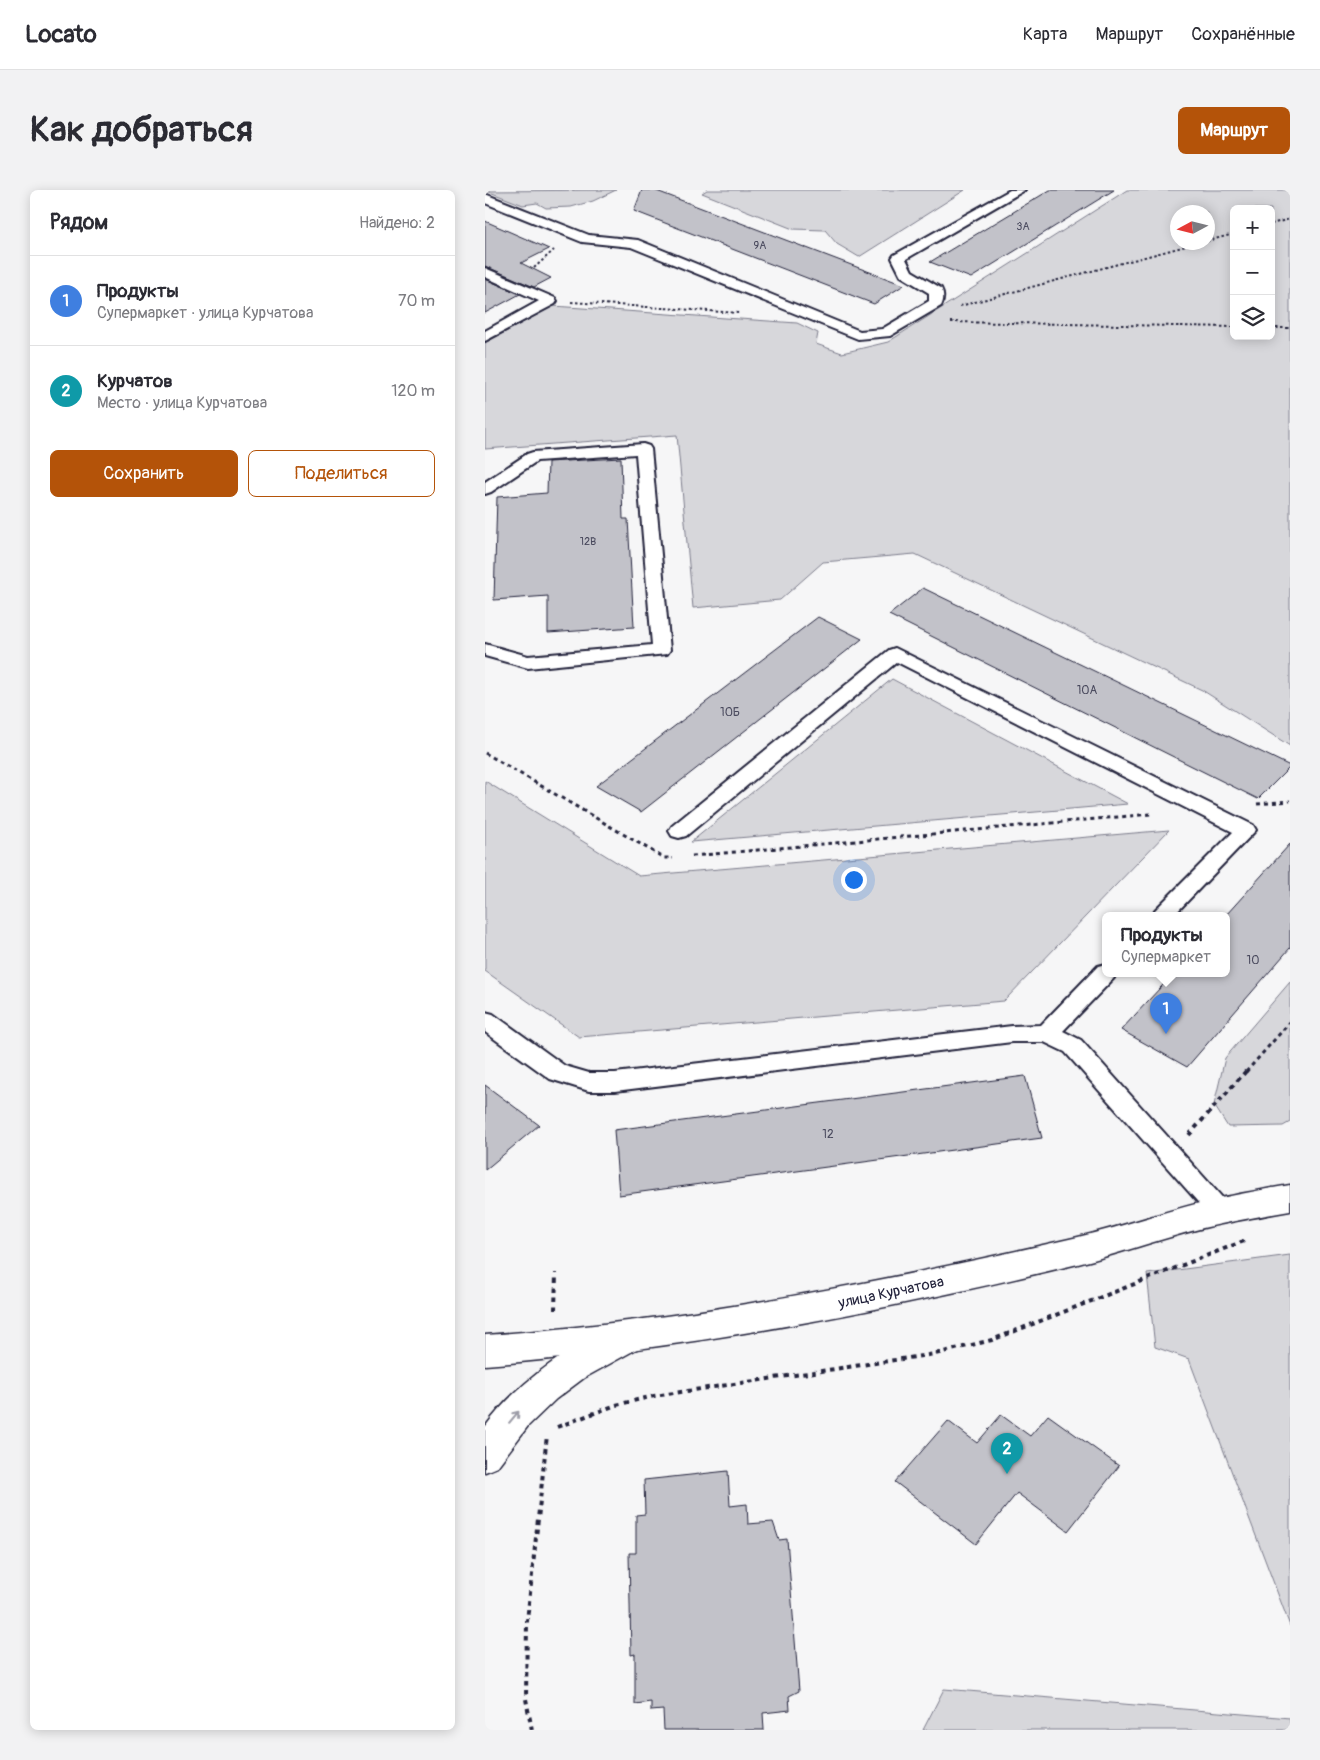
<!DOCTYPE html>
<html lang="ru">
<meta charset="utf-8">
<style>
body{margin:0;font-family:Pangolin,sans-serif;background:#f2f2f3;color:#2b2b33}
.controls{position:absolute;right:15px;top:15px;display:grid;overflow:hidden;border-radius:8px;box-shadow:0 2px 12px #0003}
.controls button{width:45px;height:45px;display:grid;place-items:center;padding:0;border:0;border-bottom:1px solid #e1e1e2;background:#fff;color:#2b2b33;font:25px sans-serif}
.compass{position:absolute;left:685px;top:15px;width:45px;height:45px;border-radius:50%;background:#fff;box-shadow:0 2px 12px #0003;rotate:263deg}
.you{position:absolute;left:368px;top:689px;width:18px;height:18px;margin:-12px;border:4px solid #fff;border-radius:50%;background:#1a73e8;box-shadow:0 0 0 8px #1a73e833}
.badge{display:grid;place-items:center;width:32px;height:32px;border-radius:50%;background:#b45309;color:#fff;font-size:16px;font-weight:700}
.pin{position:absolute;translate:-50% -41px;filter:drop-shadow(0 1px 2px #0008)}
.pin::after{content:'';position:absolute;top:26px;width:18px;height:15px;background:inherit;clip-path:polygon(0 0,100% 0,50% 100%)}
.popup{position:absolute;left:617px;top:722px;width:128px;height:65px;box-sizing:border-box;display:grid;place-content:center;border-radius:8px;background:#fff;filter:drop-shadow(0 1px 4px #0005);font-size:16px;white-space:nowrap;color:#7c7c81}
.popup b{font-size:19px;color:#2b2b33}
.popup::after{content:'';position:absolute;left:50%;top:100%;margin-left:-10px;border:10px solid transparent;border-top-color:#fff}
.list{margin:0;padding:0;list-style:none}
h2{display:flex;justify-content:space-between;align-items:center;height:65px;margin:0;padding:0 20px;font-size:21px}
h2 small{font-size:16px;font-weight:400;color:#7c7c81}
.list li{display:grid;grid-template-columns:32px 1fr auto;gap:15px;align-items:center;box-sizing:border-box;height:90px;padding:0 20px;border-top:1px solid #e1e1e2}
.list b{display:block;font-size:19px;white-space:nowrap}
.list p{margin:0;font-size:16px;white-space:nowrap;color:#7c7c81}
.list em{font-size:16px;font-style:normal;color:#7c7c81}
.actions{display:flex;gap:10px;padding:15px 20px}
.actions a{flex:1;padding:11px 0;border:1px solid #b45309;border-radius:8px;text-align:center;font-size:18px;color:#b45309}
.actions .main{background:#b45309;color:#fff}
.icon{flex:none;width:28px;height:28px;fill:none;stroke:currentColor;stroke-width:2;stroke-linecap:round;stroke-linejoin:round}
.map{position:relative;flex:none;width:805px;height:1540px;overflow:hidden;border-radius:8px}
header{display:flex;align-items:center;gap:30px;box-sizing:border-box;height:70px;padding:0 25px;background:#fff;border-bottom:1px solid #e1e1e2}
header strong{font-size:24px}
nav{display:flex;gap:28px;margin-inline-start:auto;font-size:18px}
.intro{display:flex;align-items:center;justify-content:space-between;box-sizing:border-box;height:120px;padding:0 30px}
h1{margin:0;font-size:35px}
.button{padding:12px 22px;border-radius:8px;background:#b45309;color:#fff;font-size:18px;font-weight:700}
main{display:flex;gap:30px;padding:0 30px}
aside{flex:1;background:#fff;border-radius:8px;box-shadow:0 2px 12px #0003}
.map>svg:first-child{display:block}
</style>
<header>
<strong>Locato</strong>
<nav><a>Карта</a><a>Маршрут</a><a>Сохранённые</a></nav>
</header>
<div class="intro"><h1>Как добраться</h1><a class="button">Маршрут</a></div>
<main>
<aside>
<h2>Рядом<small>Найдено: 2</small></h2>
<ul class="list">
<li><span class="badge" style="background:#3f7fe0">1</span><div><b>Продукты</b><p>Супермаркет · улица Курчатова</p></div><em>70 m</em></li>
<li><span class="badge" style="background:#0f9aa8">2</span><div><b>Курчатов</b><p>Место · улица Курчатова</p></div><em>120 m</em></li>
</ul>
<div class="actions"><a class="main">Сохранить</a><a>Поделиться</a></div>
</aside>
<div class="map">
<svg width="805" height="1540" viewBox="0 0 805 1540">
<rect width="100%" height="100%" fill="#f6f6f7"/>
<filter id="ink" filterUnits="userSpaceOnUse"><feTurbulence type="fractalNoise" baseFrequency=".02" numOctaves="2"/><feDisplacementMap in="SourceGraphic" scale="10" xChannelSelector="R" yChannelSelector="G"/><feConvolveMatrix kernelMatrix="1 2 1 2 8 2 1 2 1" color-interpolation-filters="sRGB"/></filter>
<g filter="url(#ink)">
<!-- green -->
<g fill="#d7d7db" stroke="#7c7c8b" fill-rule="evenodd">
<polygon points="131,0 108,11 86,17 61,18 52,13 38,15 2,1"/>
<polygon points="222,0 480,0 374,67 352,54 340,40 308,39 217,3"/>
<path d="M642 0H805V556L717 500 430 364 338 372 295 410 208 418 192 245 0 259V153L68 116 312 133 333 143 331 154 357 163 403 152ZM749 19H786V146H749ZM692 22H722V52H692Z"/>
<polygon points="407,489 643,614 206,652"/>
<polygon points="0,591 154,686 684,640 519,811 94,847 0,781"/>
<polygon points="805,792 805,932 798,936 743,937 729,915 740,868"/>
<polygon points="805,1065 805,1436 704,1169 670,1157 662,1084"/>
<polygon points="459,1499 805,1528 805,1540 438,1540"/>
</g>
<!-- building -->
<g fill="#c2c2c9" stroke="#22223b">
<polygon points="157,0 169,0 419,95 389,114 149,21"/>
<polygon points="565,0 629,0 486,88 445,72"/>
<polygon points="0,31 64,59 36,73 66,88 49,97 0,76"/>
<polygon points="0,89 35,104 0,123"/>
<polygon points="136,268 138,329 143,329 149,437 63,443 63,406 9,410 12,307 62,303 63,272"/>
<polygon points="438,398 805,576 805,577 773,609 404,425"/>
<polygon points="333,427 377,449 156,622 111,596"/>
<polygon points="805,654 805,758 702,877 636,840 689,783 741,783 741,725"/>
<polygon points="540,886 557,948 134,1005 129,940"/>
<polygon points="0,895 54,935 0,980"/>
<polygon points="516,1225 545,1246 563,1225 634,1276 583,1341 532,1303 491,1354 410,1292 463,1231 492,1253"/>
<polygon points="243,1281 245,1316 262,1314 263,1334 288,1332 294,1350 302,1349 314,1501 304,1506 305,1520 278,1523 279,1540 179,1540 178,1520 166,1521 166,1512 150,1514 150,1464 146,1465 144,1363 151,1363 151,1325 160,1324 159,1290"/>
</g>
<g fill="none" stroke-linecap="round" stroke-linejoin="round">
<!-- service casing -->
<g stroke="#22223b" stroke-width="4">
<g id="service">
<path d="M525 0H540L421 69 427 81 456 98C459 103 459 111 456 116L405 146 373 149 146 57 97 52 0 13V4L104 45 153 50 375 141 397 139 444 111V103L416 86 407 68 409 65Z"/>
<polygon points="0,78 70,108 72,111 70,114 0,151 0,141 54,111 0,87"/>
<polygon points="158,254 164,256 166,259 185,460 182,464 43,478 0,466 0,454 43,466 167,455 151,264 52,271 6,302 0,304 0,292 42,264 48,262"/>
<polygon points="410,458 768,635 771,640 689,725 667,725 670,720 748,642 412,472 201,646 194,648 187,646 184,641 187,636 404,460"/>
<polygon points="621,774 621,783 631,783 629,788 578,841 596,850 743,1014 747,1021 743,1028 735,1031 727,1028 580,862 559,852 527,852 130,901 104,901 65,889 0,842 0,822 8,824 80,876 104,883 130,883 527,836 556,835 613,776"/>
</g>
</g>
<!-- minor casing -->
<g stroke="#22223b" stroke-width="3">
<path id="minor" d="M145 1132 157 1136 161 1146 157 1156 99 1188 71 1209 43 1236 12 1277 0 1282V1237C34 1190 91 1151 145 1132Z"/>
</g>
<!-- tertiary casing -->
<g stroke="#22223b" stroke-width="3">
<path id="tertiary" d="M805 995V1021C782 1025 759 1029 736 1034 688 1044 641 1062 593 1074 398 1121 200 1160 0 1175V1145C200 1131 398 1092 593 1047 641 1036 688 1018 736 1008 759 1003 782 999 805 995Z"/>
</g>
<!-- path-far2 -->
<g stroke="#22223b" stroke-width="2" stroke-dasharray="2.5 2.5" stroke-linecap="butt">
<polyline points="786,34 805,29"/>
<polyline points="722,51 749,44"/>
<polyline points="49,78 69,60"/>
<polyline points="86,112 254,123"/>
<polyline points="475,116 716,52"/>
<polyline points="466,132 749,137"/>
<polyline points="786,138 805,138"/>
</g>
<!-- path-far1 -->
<g stroke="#22223b" stroke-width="3" stroke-dasharray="4 4" stroke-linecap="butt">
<polyline points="0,563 179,668 188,668"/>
<polyline points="772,614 805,611"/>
<polyline points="207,666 666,624"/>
<polyline points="761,882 805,832"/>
</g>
<!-- path -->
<g stroke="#22223b" stroke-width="4" stroke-dasharray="4.5 4.5" stroke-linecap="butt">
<polyline points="704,945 762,880"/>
<polyline points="70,1120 71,1083"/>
<polyline points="72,1237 131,1215 169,1206 450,1164 507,1150 759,1051"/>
<polyline points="47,1540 41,1509 42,1431 62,1245"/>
</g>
<!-- service -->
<use href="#service" fill="#fff" fill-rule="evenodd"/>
<!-- minor -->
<use href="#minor" fill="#fff" fill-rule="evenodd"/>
<!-- tertiary -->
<use href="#tertiary" fill="#fff" fill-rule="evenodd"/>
</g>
<!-- one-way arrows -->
<defs><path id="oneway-shaft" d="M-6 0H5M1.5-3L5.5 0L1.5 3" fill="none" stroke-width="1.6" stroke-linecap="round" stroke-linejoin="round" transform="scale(1.25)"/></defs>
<use stroke="#9c9ca7" href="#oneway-shaft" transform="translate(29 1227) rotate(-50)"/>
</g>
<g text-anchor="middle" stroke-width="4" stroke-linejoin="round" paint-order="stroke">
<!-- far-number labels -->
<g font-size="11" fill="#4a4a5e">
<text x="538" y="40">3А</text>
<text x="275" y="59">9А</text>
<text x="103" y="355">12В</text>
</g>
<!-- number labels -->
<g font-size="12" fill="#4a4a5e">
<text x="602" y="504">10А</text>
<text x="245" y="526">10Б</text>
<text x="768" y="774">10</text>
<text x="343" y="948">12</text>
</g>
<!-- street labels -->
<g font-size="15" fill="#22223b" stroke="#fff">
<text transform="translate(406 1102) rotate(-12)" y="5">улица Курчатова</text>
</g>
</g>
</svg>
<div class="controls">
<button>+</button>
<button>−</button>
<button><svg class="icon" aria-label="layers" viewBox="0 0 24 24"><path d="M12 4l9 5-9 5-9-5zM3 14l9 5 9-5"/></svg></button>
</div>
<svg class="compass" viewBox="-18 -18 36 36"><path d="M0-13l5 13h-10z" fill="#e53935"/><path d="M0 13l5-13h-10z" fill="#7c7c81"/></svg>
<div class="you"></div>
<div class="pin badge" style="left:681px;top:844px;background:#3f7fe0">1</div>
<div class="popup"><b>Продукты</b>Супермаркет</div>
<div class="pin badge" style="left:522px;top:1284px;background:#0f9aa8">2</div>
</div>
</main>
